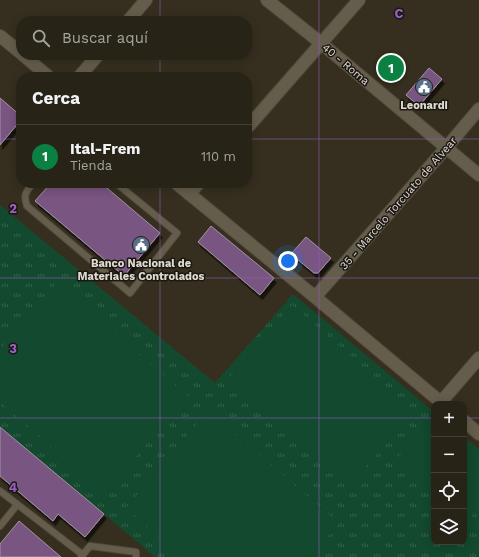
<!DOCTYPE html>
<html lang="es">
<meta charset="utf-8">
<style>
body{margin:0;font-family:"Work Sans",sans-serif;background:#342f24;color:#f1f3f6}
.controls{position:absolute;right:12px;bottom:12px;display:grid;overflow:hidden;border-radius:8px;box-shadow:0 2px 10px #0003}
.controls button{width:36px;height:36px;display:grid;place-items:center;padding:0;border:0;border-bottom:1px solid #444036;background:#282317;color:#f1f3f6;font:20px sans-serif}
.you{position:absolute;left:288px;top:261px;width:14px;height:14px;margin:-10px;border:3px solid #fff;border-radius:50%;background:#1a73e8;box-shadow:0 0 0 6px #1a73e833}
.badge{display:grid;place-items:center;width:26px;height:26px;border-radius:50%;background:#0b8043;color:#fff;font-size:13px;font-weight:700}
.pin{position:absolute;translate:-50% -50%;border:2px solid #fff;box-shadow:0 1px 4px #0006}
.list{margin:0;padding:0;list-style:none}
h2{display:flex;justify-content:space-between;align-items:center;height:52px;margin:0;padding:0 16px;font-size:17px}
h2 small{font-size:13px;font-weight:400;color:#a5a4a1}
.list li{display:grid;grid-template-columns:26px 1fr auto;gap:12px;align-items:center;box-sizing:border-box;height:64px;padding:0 16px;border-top:1px solid #444036}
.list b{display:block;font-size:15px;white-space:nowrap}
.list p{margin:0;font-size:13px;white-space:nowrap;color:#a5a4a1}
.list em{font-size:13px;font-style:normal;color:#a5a4a1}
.icon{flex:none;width:22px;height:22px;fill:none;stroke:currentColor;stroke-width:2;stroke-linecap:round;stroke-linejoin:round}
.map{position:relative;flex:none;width:479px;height:557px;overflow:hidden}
.search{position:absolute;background:#282317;box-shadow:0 2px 10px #0003;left:16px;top:16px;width:236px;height:44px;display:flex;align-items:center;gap:10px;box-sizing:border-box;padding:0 14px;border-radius:16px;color:#a5a4a1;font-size:15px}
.panel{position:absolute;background:#282317;box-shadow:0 2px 10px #0003;left:16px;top:72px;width:236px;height:116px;border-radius:16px}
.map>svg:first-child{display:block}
</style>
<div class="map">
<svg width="479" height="557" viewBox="0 0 479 557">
<defs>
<pattern id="grass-tufts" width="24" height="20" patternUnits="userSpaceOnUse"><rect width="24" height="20" fill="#13492e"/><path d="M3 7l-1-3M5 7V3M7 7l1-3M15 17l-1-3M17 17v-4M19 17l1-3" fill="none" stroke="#35634b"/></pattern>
<filter id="shadow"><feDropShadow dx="2.5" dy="4.5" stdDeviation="0" flood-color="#0009"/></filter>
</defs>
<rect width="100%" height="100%" fill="#362f1f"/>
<!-- grass -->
<polygon fill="url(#grass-tufts)" points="0,205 215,383 293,294 434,412 434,542 464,542 464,437 479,449 479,557 155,557 0,427"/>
<!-- pitch -->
<g fill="#13492e">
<polygon points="56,284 188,396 105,493 0,402 0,350"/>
<polygon points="292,305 414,411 351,484 229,378"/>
<polygon points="208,411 339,523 310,557 183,557 126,508"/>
<polygon points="431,415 434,417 434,489 397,459"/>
<polygon points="464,441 479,453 479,506 470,518 464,513"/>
</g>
<!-- building -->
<g fill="#795481" stroke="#a194a4" filter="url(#shadow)">
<polygon points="429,68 442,79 419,106 406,95"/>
<polygon points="0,98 21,116 21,120 0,145"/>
<polygon points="51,183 101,183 160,233 124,276 35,201"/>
<polygon points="211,226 274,278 260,295 198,242"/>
<polygon points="306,237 331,258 318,273 314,273 291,254"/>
<polygon points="0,427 104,514 85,537 58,514 53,521 0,476"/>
<polygon points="19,521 61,557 0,557 0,544"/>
</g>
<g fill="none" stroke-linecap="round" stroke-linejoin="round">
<!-- lane casing -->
<g stroke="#504a3c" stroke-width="8">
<g id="lane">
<path d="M33 183C26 192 23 194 27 206L130 293 177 233 116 183"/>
<polyline points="0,491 83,555"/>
<polyline points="0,526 17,505"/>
<polyline points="81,557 90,546 136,552 136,557"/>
</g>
</g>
<!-- street casing -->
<g stroke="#504a3c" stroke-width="14">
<g id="street">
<polyline points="267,0 321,43 479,175"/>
<polyline points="128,21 146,0"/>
<polyline points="0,36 21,53"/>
<polyline points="23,55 49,77"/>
<polyline points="79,77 98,55"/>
<polyline points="247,128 359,0"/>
<polyline points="176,183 315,297 443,404"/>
<polyline points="189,194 199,183"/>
<polyline points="315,297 446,148 479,109"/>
<polyline points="441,402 479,358"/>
<polyline points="464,421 479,434"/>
</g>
</g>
<!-- lane -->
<use href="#lane" stroke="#655d4c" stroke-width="6"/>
<!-- street -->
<use href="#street" stroke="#655d4c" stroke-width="12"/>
</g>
<!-- grid -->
<path fill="none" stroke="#9960c4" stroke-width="1" stroke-opacity="0.55" d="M160 0V21M319 0V557M160 55V77M0 139H21M247 139H479M160 183V557M0 278H479M0 418H434M464 418H479"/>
<!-- icons -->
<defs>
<g id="civic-disc" transform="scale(0.9)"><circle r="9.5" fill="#5c6f8a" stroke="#1b1711"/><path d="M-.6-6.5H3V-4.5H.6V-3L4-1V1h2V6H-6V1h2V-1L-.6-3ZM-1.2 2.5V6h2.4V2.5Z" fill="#fff"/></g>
</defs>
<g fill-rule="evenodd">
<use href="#civic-disc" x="424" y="87"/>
<use href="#civic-disc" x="141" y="245"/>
</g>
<g text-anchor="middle" stroke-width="3" stroke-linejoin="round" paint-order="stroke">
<!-- street labels -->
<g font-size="11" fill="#e0dbd1" stroke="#1b1711">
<text transform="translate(346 64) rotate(40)" y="4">40 - Roma</text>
<text transform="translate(398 203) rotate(-49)" y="4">35 - Marcelo Torcuato de Alvear</text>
</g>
<!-- poi labels -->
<g font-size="11" font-weight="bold" fill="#e0dbd1" stroke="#1b1711">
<text x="424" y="109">Leonardi</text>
<text x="141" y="267">Banco Nacional de<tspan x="141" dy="13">Materiales Controlados</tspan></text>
</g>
</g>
<g font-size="13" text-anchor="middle" font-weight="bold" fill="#9960c4" stroke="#1b1711" stroke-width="3" stroke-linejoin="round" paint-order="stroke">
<text x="399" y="18">C</text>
<text x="13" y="213">2</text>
<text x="13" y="353">3</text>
<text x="13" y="492">4</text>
</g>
</svg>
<div class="controls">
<button>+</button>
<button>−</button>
<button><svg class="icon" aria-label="locate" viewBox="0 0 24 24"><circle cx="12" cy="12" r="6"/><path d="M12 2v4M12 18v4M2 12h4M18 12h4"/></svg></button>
<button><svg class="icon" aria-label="layers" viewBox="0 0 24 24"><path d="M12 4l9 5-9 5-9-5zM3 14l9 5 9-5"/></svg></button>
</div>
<div class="you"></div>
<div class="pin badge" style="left:391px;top:68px">1</div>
<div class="search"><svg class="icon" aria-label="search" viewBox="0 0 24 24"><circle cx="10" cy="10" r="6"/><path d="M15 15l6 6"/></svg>Buscar aquí</div>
<section class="panel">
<h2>Cerca<small></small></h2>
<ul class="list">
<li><span class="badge">1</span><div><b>Ital-Frem</b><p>Tienda</p></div><em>110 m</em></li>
</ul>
</section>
</div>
